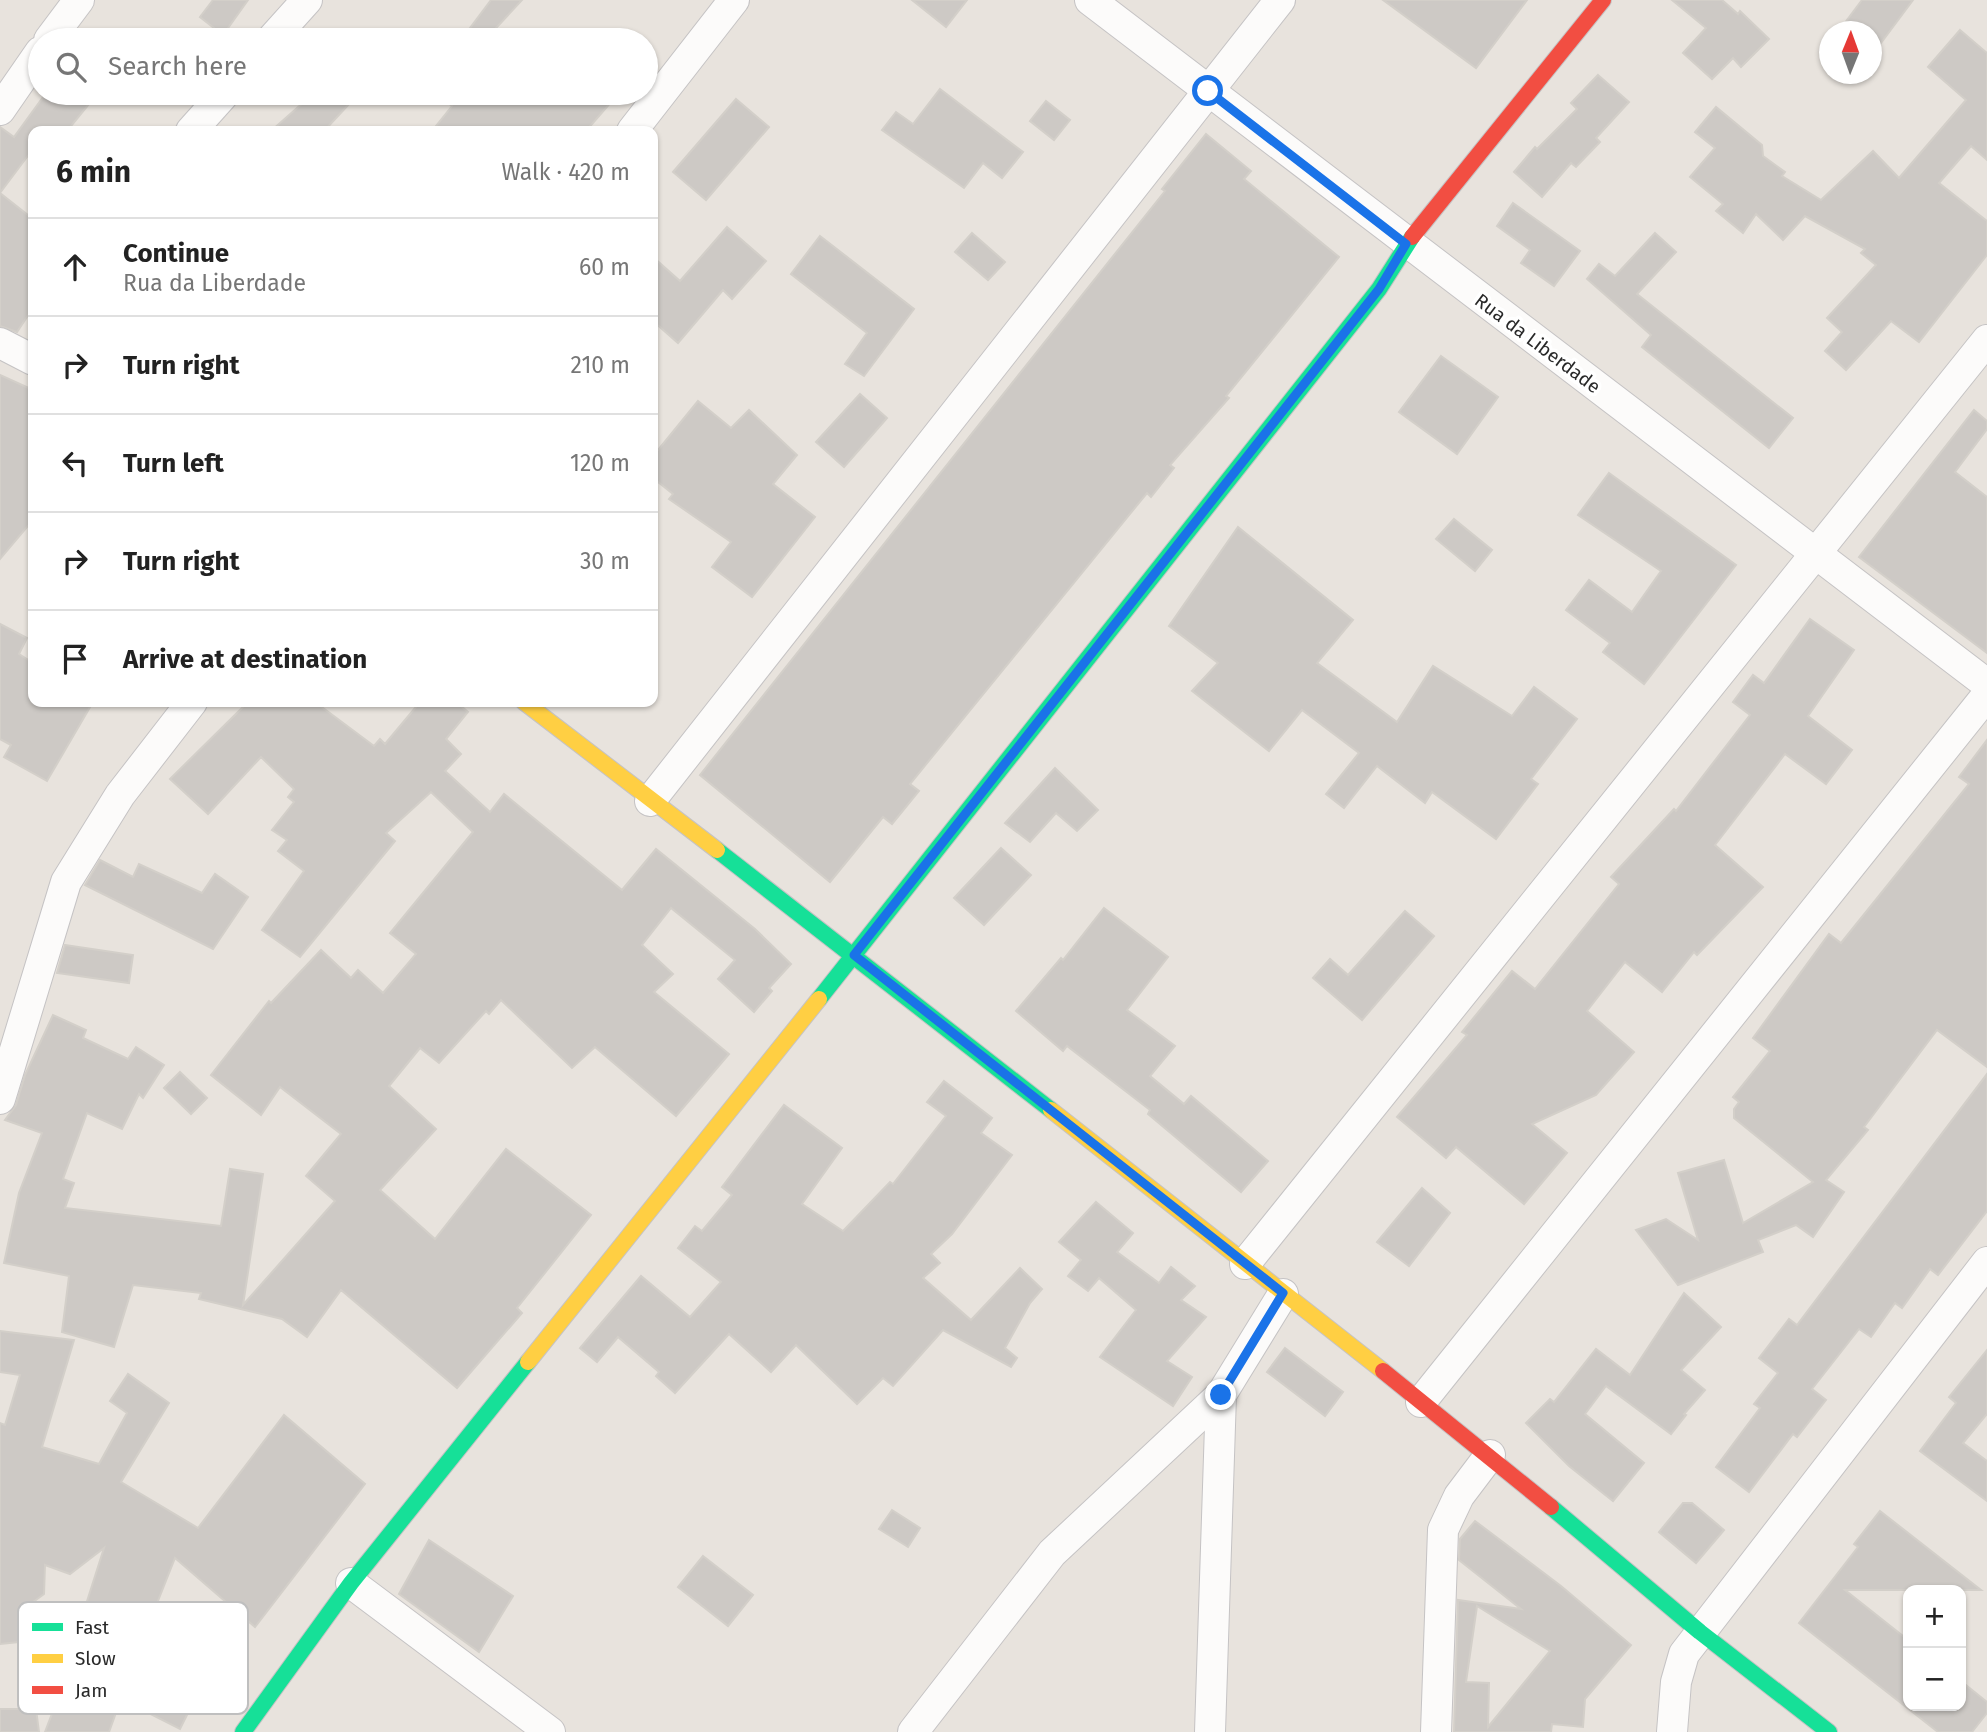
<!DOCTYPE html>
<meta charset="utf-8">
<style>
body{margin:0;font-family:"Fira Sans",sans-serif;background:#f6f6f6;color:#222}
.controls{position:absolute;right:21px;bottom:21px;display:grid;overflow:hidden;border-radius:14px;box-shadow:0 2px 5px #0004}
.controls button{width:63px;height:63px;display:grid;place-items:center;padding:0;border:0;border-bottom:2px solid #e0e0e0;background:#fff;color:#222;font:35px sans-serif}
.compass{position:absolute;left:1819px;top:21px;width:63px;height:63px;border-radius:50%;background:#fff;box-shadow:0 2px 5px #0004;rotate:1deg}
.stop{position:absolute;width:21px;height:21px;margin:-16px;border:5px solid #1a73e8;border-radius:50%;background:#fff}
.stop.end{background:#1a73e8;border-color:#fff;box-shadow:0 2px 7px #0008}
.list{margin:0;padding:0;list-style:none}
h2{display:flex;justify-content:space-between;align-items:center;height:91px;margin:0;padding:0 28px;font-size:30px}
h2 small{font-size:23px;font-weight:400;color:#767676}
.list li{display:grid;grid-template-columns:46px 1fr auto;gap:21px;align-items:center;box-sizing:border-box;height:98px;padding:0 28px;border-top:2px solid #e0e0e0}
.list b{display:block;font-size:26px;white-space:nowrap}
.list p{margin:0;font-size:23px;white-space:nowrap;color:#767676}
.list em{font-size:23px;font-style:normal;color:#767676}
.icon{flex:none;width:38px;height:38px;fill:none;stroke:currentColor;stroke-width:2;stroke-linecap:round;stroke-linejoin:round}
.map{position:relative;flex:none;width:1987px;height:1732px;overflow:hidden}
.search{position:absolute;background:#fff;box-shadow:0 2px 5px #0004;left:28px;top:28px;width:630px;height:77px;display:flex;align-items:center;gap:18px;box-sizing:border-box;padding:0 24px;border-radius:38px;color:#767676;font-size:26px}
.panel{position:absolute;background:#fff;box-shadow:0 2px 5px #0004;left:28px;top:126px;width:630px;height:581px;border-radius:14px}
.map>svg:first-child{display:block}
</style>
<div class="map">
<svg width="1987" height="1732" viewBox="0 0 1987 1732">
<rect width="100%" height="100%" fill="#e8e3dd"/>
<!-- building -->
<g fill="#cdc9c5" stroke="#d3cfc9" stroke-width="2" fill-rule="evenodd">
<polygon points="213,0 248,0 223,35 200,17"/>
<polygon points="491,0 522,0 485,40 461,40"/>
<polygon points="912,0 967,0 946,27"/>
<polygon points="1383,0 1527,0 1476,68"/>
<polygon points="1672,0 1722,0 1738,14 1740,11 1769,39 1741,67 1733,58 1712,79 1683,53 1706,28"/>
<polygon points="1862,0 1913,0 1872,55 1872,32 1838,32"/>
<polygon points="1960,30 1987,53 1987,160 1971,146 1939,183 1987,221 1987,255 1919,342 1891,321 1846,370 1825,351 1842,332 1827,318 1876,265 1861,253 1865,249 1805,216 1783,240 1756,214 1743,233 1716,211 1723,204 1690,177 1715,148 1695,132 1716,107 1762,145 1763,156 1785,172 1782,176 1821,200 1873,151 1899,178 1966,100 1928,67"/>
<polygon points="1598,75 1629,102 1596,138 1600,142 1576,167 1571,163 1542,197 1514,172 1535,147 1537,149 1577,109 1571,103"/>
<polygon points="940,89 1023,152 1002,178 983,163 964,188 882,130 896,112 913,124"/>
<polygon points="46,93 98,93 67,131 33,131 33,149 0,193 33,219 33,308 17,332 0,326 0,127 14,137"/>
<polygon points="314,93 339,93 350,103 324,131 271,131"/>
<polygon points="435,93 619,93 586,131 432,131 452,106"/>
<polygon points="736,99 769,127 706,200 673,172"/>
<polygon points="1046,101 1070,120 1054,140 1030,121"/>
<polygon points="1206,134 1251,171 1244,179 1339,257 1226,396 1229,398 1170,465 1174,468 1151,497 1147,493 910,784 919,791 892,824 883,817 830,882 700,775 1165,191 1162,189"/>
<polygon points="1513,203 1580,251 1554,286 1521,263 1530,250 1497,226"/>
<polygon points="727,227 766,261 732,299 723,290 678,343 653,321 653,257 680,281"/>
<polygon points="972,233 1005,262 988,280 955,252"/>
<polygon points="1655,233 1676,252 1637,294 1793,418 1769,448 1642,347 1651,335 1587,279 1599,264 1615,276"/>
<polygon points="820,236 914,309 864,376 845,364 867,333 791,274"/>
<polygon points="1441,356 1498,397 1457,454 1399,412"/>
<polygon points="0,375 33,390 33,520 0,559"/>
<polygon points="860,394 887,418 844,467 816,442"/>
<polygon points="698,401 731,428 749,410 797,455 773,484 815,517 752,597 712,567 731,542 669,499 673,494 653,478 653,456"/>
<polygon points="1974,410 1987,421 1987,429 1955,472 1987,497 1987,653 1859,557"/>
<polygon points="1609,473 1736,565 1644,684 1603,652 1610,643 1566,610 1589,580 1632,612 1661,571 1578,515"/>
<polygon points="1454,519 1492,550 1475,571 1436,539"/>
<polygon points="1238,527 1353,620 1317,663 1397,722 1433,666 1512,716 1534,687 1577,719 1531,779 1538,784 1496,839 1432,792 1425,803 1377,766 1344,808 1326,794 1359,753 1302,710 1269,751 1192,691 1218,663 1169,626"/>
<polygon points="1810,619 1854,650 1808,716 1852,750 1826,784 1785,754 1715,845 1763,887 1697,955 1694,952 1662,992 1625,962 1587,1011 1634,1052 1596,1095 1532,1124 1567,1153 1524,1204 1456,1147 1446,1158 1397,1117 1467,1035 1462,1032 1512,971 1535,989 1619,884 1611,877 1674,809 1676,811 1750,715 1733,702 1753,675 1764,683"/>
<polygon points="0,624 27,638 19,654 33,663 33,702 93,702 47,781 4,757 11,745 0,739"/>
<polygon points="248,702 315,702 374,746 380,739 385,744 420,702 456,702 468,712 446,739 461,754 445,771 490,812 504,794 622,890 656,849 755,929 791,964 769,988 772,991 754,1012 718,979 735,960 671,908 642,945 673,974 654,992 729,1054 676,1116 595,1047 572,1068 501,1000 489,1014 486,1011 439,1063 420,1048 389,1086 436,1129 380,1190 435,1239 506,1149 591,1215 517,1308 522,1313 457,1388 341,1290 307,1337 282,1319 199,1299 201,1293 133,1285 114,1347 62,1332 69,1276 4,1263 19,1193 42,1133 5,1120 16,1105 25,1075 53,1015 86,1030 83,1038 128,1059 136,1047 164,1065 143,1098 139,1094 122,1129 87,1113 63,1179 74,1183 65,1208 221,1226 230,1169 263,1174 243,1305 335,1201 306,1176 341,1134 280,1087 261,1115 211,1075 269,1001 271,1003 321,950 351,978 358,970 383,993 416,954 390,933 473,832 431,792 386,833 395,841 300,957 262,930 304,871 278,851 287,840 272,830 294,802 288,797 294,789 261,757 208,814 170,779"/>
<polygon points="1987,740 1987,1067 1937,1030 1864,1127 1868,1130 1826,1180 1844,1192 1813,1237 1796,1225 1758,1240 1763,1252 1678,1285 1636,1230 1666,1219 1698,1240 1678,1173 1724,1160 1743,1223 1813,1182 1734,1118 1734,1109 1739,1102 1733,1097 1770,1051 1753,1038 1829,934 1841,943 1969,784 1959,777"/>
<polygon points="1055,768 1098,810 1077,831 1056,813 1030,842 1005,823"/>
<polygon points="1001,848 1031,875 984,925 954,898"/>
<polygon points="100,860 133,877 139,864 202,893 215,874 248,897 213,949 85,885"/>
<polygon points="1104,908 1168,957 1127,1010 1175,1046 1150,1076 1184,1104 1191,1096 1268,1161 1241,1192 1148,1114 1150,1110 1067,1046 1063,1051 1016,1011 1061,958 1063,960"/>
<polygon points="1405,911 1434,936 1362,1020 1313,978 1330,959 1348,975"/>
<polygon points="65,945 133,955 129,983 57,973"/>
<polygon points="180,1072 207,1098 191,1114 164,1088"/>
<polygon points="1987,1074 1987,1211 1938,1275 1930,1269 1902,1308 1895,1303 1871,1337 1859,1329 1812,1389 1826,1400 1797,1437 1793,1434 1749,1492 1716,1467 1760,1408 1754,1404 1778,1373 1759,1358 1789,1319 1797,1325"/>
<polygon points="944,1081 992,1118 981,1133 1012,1155 952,1234 931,1254 940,1263 923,1278 971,1320 1020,1268 1042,1289 1030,1303 1005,1348 1017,1358 1011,1367 943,1330 893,1386 883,1378 857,1404 796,1345 771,1372 729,1334 675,1393 656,1376 659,1372 618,1337 597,1362 580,1348 641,1276 690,1317 721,1282 678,1248 695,1226 702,1231 732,1195 722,1187 784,1105 842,1148 802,1204 843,1231 890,1182 893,1184 946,1116 927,1102"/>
<polygon points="1422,1188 1450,1213 1409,1266 1377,1242"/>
<polygon points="1096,1202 1133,1233 1117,1252 1159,1283 1171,1267 1195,1286 1181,1300 1206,1317 1167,1361 1192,1377 1173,1406 1100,1357 1136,1310 1099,1278 1088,1291 1068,1276 1081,1260 1059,1242"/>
<polygon points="1684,1293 1721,1327 1681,1370 1705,1390 1684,1414 1686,1415 1671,1434 1606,1386 1585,1414 1644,1463 1613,1501 1569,1466 1526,1423 1550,1399 1554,1402 1596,1349 1630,1375"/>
<polygon points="0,1331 74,1340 42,1447 99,1464 127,1413 110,1401 128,1374 169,1403 121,1482 198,1528 284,1415 365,1484 255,1627 175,1558 152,1616 139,1610 119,1672 190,1709 180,1729 121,1699 109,1732 45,1732 87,1622 81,1620 104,1548 70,1574 45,1565 44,1594 25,1608 28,1641 0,1644 0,1423 5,1425 20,1375 0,1372"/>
<polygon points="1285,1348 1343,1392 1325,1416 1267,1372"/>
<polygon points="1987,1350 1987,1414 1963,1443 1987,1461 1987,1501 1920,1451 1956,1403 1949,1397"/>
<polygon points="1683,1503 1692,1503 1724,1530 1696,1563 1659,1532"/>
<polygon points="892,1510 920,1528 908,1547 879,1529"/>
<polygon points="1880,1511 1981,1590 1845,1590 1908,1640 1908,1706 1961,1706 1961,1681 1987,1702 1987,1713 1972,1732 1938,1732 1799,1623 1858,1547 1854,1544"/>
<path d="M1475 1521 1561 1586 1631 1645 1585 1699 1583 1727 1552 1724 1551 1732H1454L1458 1600 1521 1609 1459 1560 1460 1539ZM1477 1606 1550 1651 1488 1727 1489 1683 1466 1682Z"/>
<polygon points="429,1540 513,1596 479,1652 399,1594"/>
<polygon points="703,1556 753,1595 728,1626 678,1587"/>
<polygon points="0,1709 36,1709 39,1732 0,1732"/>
</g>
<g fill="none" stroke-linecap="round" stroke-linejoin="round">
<!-- street casing -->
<g stroke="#c5c3c4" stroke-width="32">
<g id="street">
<polyline points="1090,0 1987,684"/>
<polyline points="49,40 79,0"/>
<polyline points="271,40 307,0"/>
<polyline points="0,110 40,52"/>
<polyline points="191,131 225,93"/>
<polyline points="632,131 734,0"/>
<polyline points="0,343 33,360"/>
<polyline points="650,801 1280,0"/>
<polyline points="0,1099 66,882 120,795 192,702"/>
<polyline points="1245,1264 1987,340"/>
<polyline points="1421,1402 1987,695"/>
<polyline points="351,1583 550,1732"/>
<polyline points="913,1732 1052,1553 1221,1395"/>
<polyline points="1210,1732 1221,1395 1283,1294"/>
<polyline points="1436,1732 1443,1530 1459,1496 1490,1455"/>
<polyline points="1672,1732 1676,1682 1684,1654 1987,1262"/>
</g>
</g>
<!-- fast casing -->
<g stroke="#c5c3c4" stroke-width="18">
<g id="fast">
<polyline points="717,850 1051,1110"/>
<polyline points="819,999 1379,289 1412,237"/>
<polyline points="1551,1507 1700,1632 1829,1732"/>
<polyline points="243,1732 351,1583 528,1362"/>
</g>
</g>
<!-- slow casing -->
<g stroke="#c5c3c4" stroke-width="18">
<g id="slow">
<polyline points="524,702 717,850"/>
<polyline points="1051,1110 1383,1371"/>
<polyline points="528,1362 819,999"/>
</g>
</g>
<!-- jam casing -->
<g stroke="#c5c3c4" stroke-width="18">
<g id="jam">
<polyline points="1412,237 1603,0"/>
<polyline points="1383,1371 1551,1507"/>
</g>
</g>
<!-- street -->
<use href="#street" stroke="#fcfbfa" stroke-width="30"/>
<!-- fast -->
<use href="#fast" stroke="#16e098" stroke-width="16"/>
<!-- slow -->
<use href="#slow" stroke="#ffcf43" stroke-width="16"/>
<!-- jam -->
<use href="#jam" stroke="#f24e42" stroke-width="16"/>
</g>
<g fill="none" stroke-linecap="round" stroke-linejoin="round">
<!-- route -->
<polyline stroke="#1a73e8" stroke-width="9" points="1208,91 1406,244 1379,289 854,955 1283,1293 1221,1395"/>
</g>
<g text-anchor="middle" stroke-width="7" stroke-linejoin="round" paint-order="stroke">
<!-- street labels -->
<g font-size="19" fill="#292929" stroke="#fff">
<text transform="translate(1538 343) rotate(37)" y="7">Rua da Liberdade</text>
</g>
</g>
<!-- legend -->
<rect x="18" y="1602" width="230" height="112" rx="10" fill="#fff" stroke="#bfbfbf" stroke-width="2"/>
<rect x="32" y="1623" width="31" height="8" fill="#16e098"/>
<rect x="32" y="1654" width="31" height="9" fill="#ffcf43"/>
<rect x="32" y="1686" width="31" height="8" fill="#f24e42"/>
<g font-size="19" fill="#292929">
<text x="75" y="1634">Fast</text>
<text x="75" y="1665">Slow</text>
<text x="75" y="1697">Jam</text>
</g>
</svg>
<div class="controls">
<button>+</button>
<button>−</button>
</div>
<svg class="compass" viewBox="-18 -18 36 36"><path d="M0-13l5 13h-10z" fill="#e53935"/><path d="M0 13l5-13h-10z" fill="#767676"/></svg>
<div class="stop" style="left:1208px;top:91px"></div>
<div class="stop end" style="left:1221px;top:1395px"></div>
<div class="search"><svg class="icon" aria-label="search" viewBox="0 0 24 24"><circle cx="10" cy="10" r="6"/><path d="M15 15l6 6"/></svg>Search here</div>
<section class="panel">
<h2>6 min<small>Walk · 420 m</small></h2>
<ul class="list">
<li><svg class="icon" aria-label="ahead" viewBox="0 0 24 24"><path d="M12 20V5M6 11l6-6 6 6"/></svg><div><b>Continue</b><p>Rua da Liberdade</p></div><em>60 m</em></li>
<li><svg class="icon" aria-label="right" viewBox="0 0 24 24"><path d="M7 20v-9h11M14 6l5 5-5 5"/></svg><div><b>Turn right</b></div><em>210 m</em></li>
<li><svg class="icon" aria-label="left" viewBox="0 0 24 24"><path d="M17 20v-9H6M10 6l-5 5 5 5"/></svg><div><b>Turn left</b></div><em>120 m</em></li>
<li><svg class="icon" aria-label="right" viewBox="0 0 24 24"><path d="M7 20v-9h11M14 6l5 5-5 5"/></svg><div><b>Turn right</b></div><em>30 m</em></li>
<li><svg class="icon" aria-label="arrive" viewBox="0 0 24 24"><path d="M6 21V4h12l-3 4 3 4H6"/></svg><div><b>Arrive at destination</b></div></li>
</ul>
</section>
</div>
